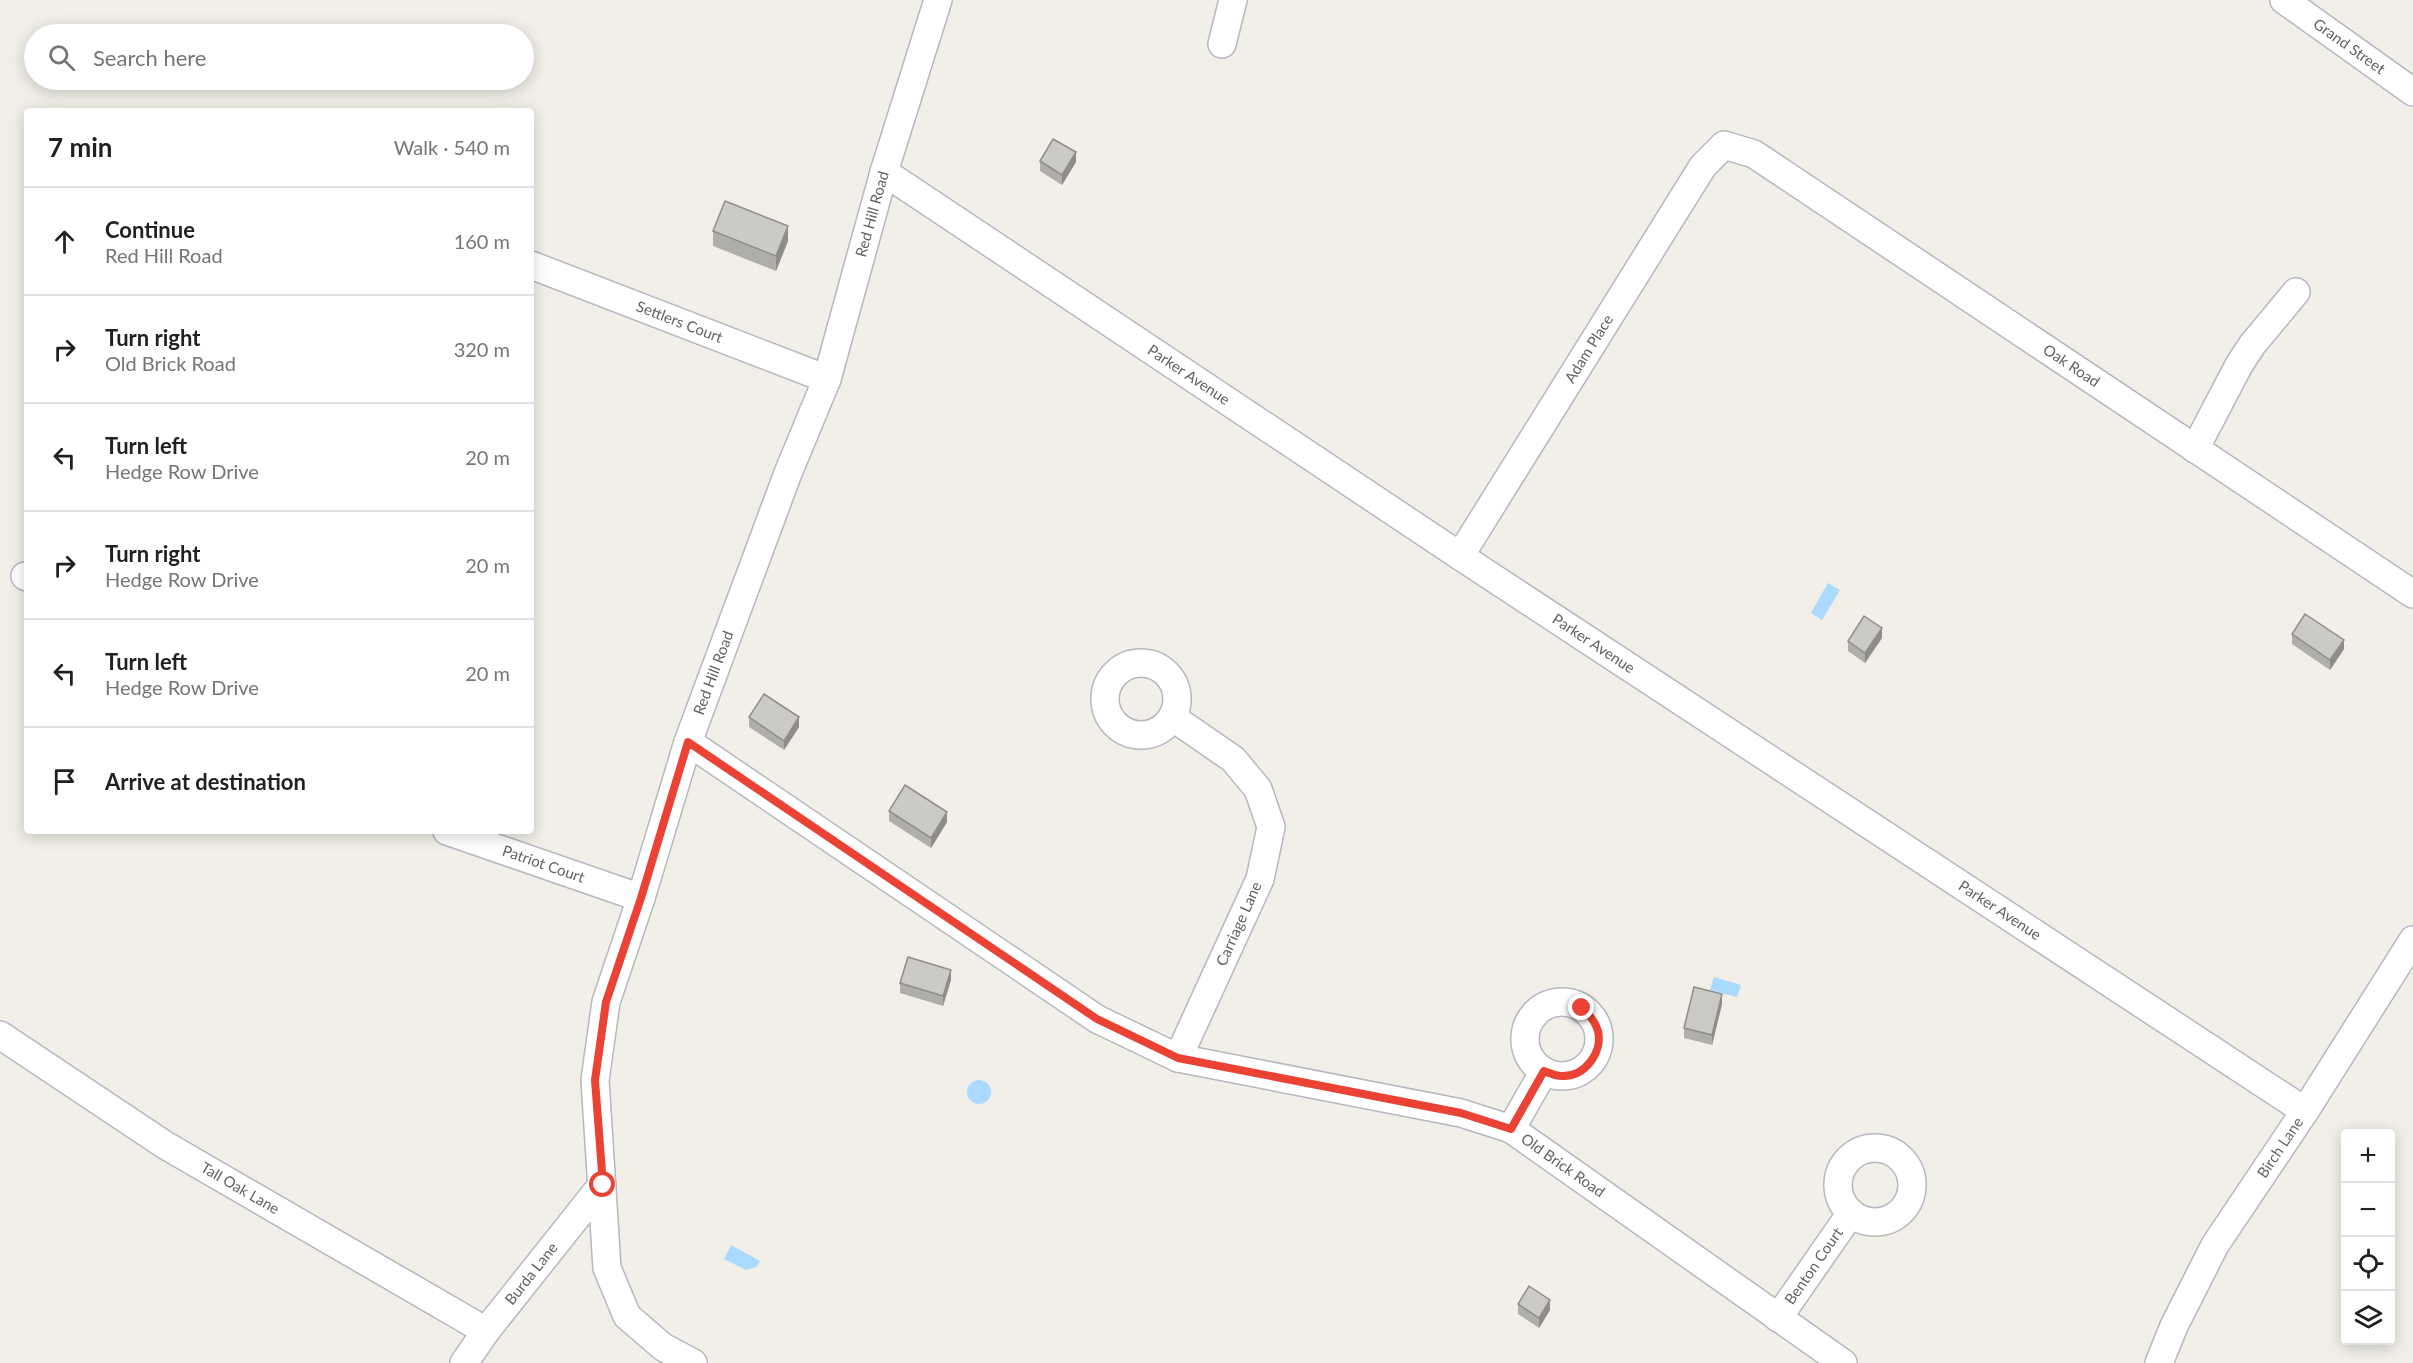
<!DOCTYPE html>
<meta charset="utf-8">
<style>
body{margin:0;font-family:Lato,sans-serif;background:#f6f6f6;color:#202124}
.controls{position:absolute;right:18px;bottom:18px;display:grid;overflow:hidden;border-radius:6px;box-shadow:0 3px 15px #0003}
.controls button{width:54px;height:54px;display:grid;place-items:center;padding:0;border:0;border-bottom:2px solid #e0e0e0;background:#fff;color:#202124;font:30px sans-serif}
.stop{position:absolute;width:18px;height:18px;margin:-14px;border:4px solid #ea4335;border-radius:50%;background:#fff}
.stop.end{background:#ea4335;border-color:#fff;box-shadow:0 2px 6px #0008}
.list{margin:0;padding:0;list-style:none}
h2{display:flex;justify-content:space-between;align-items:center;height:78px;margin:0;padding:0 24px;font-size:26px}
h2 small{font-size:20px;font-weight:400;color:#757577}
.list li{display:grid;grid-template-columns:39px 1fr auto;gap:18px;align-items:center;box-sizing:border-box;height:108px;padding:0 24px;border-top:2px solid #e0e0e0}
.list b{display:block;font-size:22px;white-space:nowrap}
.list p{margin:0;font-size:20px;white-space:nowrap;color:#757577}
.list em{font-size:20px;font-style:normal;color:#757577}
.icon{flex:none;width:33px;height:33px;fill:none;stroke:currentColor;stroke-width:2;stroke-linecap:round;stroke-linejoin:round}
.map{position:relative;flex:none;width:2413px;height:1363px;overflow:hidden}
.search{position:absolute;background:#fff;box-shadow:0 3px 15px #0003;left:24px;top:24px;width:510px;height:66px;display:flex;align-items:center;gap:15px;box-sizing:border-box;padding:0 21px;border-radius:33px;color:#757577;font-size:22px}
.panel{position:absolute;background:#fff;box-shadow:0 3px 15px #0003;left:24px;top:108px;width:510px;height:726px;border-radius:6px}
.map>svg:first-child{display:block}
</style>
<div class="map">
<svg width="2413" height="1363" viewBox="0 0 2413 1363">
<rect width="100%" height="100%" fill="#f1efe8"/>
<!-- water -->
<g fill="#aadaff">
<polygon points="1828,583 1840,590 1822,620 1811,613"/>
<polygon points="1714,977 1741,985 1737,997 1710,990"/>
<circle cx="979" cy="1092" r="12"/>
<polygon points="731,1245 760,1261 757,1267 746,1270 724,1259"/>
</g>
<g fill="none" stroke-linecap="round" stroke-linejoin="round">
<!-- minor casing -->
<g stroke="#b5b8bc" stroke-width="30">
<g id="minor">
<path id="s1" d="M2284 0 2413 92"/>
<polyline points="1222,44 1233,0"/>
<path id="s2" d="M884 172 1460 556 2305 1111"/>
<path id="s3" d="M531 265 827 379"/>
<polyline points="2195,449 2239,365 2252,345 2296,292"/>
<path id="s4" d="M1460 556 1703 166 1724 145 1754 154 2413 594"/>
<polyline points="25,576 27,577"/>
<circle cx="1141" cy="699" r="36"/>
<polyline points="1172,717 1233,759 1258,789 1271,827 1260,879 1178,1058"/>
<path id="s5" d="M688 742 1097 1019 1178 1058 1461 1113 1511 1129 1843 1363"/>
<path id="s6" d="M447 831 641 898"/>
<circle cx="1562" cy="1039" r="37"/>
<path id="s7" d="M0 1035 165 1145 486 1331"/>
<polyline points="1511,1129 1544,1071"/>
<circle cx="1875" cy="1185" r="37"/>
<path id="s8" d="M1778 1318 1851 1213"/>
<path id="s9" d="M464 1363 486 1331 602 1185"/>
<path id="s10" d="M693 1363 663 1347 627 1316 607 1268 595 1080 606 1002 641 898 688 742 788 473 827 379 884 172 938 0"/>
<path id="s11" d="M2159 1363 2174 1326 2215 1245 2305 1111 2413 940"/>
</g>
</g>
<!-- minor -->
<use href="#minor" stroke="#fff" stroke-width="27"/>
</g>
<!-- wall -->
<g fill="#afaea9">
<polygon points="1040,161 1076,162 1062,185 1040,171"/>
<polygon points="713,231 788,241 776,271 713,246"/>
<polygon points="2292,634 2344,649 2330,670 2292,644"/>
<polygon points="1882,638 1865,663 1848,651 1848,641"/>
<polygon points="749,717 799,727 784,750 749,727"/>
<polygon points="889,811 947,822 931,848 889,821"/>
<polygon points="951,980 943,1006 900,993 900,983"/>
<polygon points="1722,1004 1712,1045 1684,1038 1684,1028"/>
<polygon points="1518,1304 1550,1310 1539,1328 1518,1314"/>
</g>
<!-- shaded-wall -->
<g fill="#8f8d8a">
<polygon points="1076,152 1076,162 1062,185 1062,175"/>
<polygon points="788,226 788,241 776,271 776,256"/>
<polygon points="1882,628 1882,638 1865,663 1865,653"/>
<polygon points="2344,640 2344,649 2330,670 2330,660"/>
<polygon points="799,717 799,727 784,750 784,741"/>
<polygon points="947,812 947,822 931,848 931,838"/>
<polygon points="951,970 951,980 943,1006 943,996"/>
<polygon points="1722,994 1722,1004 1712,1045 1712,1035"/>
<polygon points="1550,1300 1550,1310 1539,1328 1539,1318"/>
</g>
<!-- building -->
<g fill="#cccac5" stroke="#8f8d8a" stroke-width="1.5">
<polygon points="1053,139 1076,152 1062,175 1040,161"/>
<polygon points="725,201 788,226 776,256 713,231"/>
<polygon points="2305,614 2344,640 2330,660 2292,634"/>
<polygon points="1864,616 1882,628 1865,653 1848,641"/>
<polygon points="764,694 799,717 784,741 749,717"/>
<polygon points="905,785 947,812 931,838 889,811"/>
<polygon points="908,957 951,970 943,996 900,983"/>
<polygon points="1694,987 1722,994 1712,1035 1684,1028"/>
<polygon points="1529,1286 1550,1300 1539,1318 1518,1304"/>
</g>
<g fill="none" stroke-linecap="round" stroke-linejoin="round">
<!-- route -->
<path stroke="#ea4335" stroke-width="8" d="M603 1185 595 1080 606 1002 641 898 688 742 1097 1019 1178 1058 1461 1113 1511 1129 1544 1071C1549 1073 1556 1076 1562 1076 1585 1077 1603 1052 1598 1031 1595 1021 1589 1014 1582 1008"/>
</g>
<g text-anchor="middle" stroke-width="4.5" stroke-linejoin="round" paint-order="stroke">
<!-- street labels -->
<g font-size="15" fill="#5f6368" stroke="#fff">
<text dy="5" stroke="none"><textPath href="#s1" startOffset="80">Grand Street</textPath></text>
<text dy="5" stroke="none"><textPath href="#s10" startOffset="1233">Red Hill Road</textPath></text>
<text dy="5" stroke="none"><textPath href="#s3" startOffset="159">Settlers Court</textPath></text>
<text dy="5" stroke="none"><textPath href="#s4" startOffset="244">Adam Place</textPath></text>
<text dy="5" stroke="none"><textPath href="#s4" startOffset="902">Oak Road</textPath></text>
<text dy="5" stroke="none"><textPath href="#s2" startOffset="366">Parker Avenue</textPath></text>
<text dy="5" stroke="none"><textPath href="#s2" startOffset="852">Parker Avenue</textPath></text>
<text dy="5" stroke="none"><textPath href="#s10" startOffset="747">Red Hill Road</textPath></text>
<text dy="5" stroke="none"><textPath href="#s6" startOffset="102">Patriot Court</textPath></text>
<text dy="5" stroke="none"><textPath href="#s2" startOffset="1338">Parker Avenue</textPath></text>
<text transform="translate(1239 924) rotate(-66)" y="5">Carriage Lane</text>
<text dy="5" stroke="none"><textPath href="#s11" startOffset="248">Birch Lane</textPath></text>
<text dy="5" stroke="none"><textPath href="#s5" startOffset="988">Old Brick Road</textPath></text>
<text dy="5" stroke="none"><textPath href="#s7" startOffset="285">Tall Oak Lane</textPath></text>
<text dy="5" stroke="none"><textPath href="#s8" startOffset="63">Benton Court</textPath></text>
<text dy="5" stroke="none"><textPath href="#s9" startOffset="112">Burda Lane</textPath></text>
</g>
</g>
</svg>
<div class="controls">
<button>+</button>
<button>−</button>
<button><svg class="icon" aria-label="locate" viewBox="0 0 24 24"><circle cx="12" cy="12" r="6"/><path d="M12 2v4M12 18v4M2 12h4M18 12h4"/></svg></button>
<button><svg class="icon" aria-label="layers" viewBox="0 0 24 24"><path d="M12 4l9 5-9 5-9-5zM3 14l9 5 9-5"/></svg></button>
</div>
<div class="stop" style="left:603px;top:1185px"></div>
<div class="stop end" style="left:1582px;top:1008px"></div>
<div class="search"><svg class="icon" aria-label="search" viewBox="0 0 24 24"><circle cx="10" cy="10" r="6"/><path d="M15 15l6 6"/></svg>Search here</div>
<section class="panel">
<h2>7 min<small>Walk · 540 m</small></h2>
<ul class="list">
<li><svg class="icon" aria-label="ahead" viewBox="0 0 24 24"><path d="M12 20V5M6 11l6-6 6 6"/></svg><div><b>Continue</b><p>Red Hill Road</p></div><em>160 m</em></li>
<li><svg class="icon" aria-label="right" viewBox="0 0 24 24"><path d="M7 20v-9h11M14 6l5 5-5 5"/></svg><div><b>Turn right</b><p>Old Brick Road</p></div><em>320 m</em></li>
<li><svg class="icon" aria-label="left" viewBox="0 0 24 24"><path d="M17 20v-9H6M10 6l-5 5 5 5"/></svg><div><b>Turn left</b><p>Hedge Row Drive</p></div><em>20 m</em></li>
<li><svg class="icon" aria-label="right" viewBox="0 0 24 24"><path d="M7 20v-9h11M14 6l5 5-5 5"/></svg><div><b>Turn right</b><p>Hedge Row Drive</p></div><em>20 m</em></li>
<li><svg class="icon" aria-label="left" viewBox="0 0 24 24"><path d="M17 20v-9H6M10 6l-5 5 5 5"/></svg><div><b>Turn left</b><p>Hedge Row Drive</p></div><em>20 m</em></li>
<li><svg class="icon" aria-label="arrive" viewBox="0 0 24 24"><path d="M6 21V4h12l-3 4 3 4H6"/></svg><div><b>Arrive at destination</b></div></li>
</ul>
</section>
</div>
